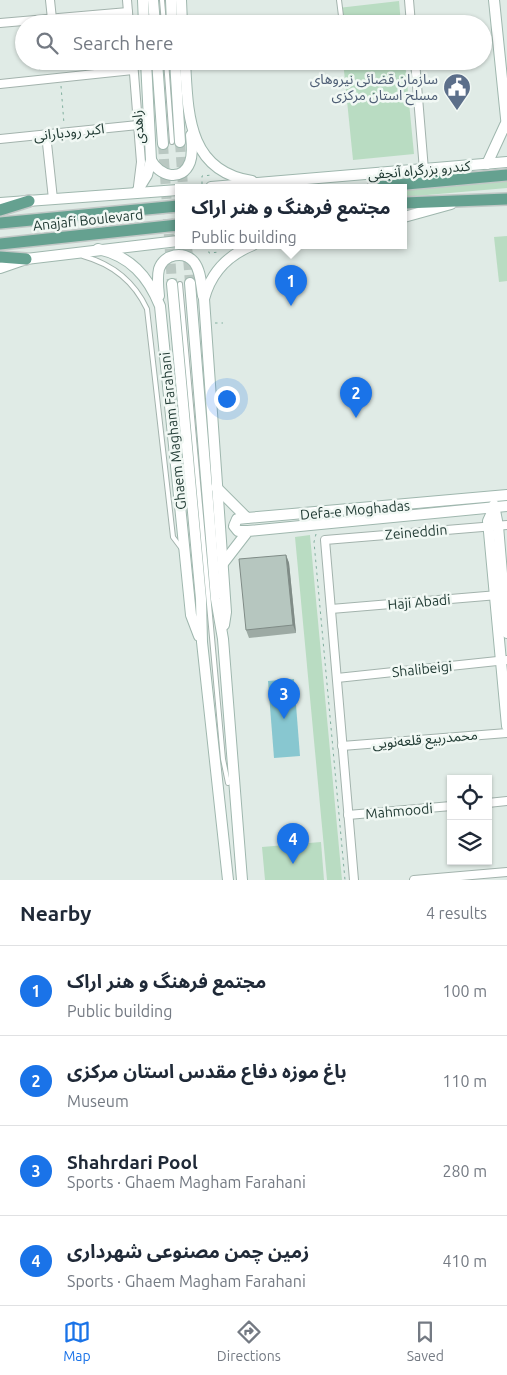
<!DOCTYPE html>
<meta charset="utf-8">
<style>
body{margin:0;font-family:Ubuntu,"Noto Sans Arabic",sans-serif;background:#f2f2f3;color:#1f2937}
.controls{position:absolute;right:15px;bottom:15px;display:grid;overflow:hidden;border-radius:0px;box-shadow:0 1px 4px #0004}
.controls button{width:45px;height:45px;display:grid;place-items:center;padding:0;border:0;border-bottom:1px solid #e0e1e3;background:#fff;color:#1f2937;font:25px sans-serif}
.you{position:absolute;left:226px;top:398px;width:18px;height:18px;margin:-12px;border:4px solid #fff;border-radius:50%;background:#1a73e8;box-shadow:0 0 0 8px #1a73e833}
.badge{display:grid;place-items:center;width:32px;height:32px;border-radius:50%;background:#1a73e8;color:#fff;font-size:16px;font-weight:700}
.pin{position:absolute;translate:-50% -41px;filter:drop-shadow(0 1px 2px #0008)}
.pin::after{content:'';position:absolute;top:26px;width:18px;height:15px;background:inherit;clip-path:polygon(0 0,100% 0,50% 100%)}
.popup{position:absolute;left:175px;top:184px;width:232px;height:65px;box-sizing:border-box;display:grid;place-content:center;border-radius:0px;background:#fff;filter:drop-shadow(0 1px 4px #0005);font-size:16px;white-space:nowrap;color:#747a83}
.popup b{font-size:19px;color:#1f2937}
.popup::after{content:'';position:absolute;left:50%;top:100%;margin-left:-10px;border:10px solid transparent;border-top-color:#fff}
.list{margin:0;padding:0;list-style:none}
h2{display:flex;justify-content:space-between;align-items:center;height:65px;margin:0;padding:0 20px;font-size:21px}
h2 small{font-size:16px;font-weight:400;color:#747a83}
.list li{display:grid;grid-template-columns:32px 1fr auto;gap:15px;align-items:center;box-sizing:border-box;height:90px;padding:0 20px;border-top:1px solid #e0e1e3}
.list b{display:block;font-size:19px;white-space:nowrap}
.list p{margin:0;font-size:16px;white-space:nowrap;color:#747a83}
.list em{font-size:16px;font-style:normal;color:#747a83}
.icon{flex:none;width:28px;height:28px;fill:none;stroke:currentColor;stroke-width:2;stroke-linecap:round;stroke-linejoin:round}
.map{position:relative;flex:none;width:507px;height:880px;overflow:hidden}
.search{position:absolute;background:#fff;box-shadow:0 1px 4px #0004;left:15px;right:15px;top:15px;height:55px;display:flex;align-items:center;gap:12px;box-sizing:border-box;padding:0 18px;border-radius:28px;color:#747a83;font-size:19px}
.sheet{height:425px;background:#fff}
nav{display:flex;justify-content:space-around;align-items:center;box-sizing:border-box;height:70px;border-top:1px solid #e0e1e3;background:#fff;font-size:14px;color:#747a83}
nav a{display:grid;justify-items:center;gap:2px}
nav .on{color:#1a73e8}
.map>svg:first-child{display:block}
</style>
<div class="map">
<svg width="507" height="880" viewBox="0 0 507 880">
<rect width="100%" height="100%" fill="#e0ebe6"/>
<!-- green -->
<g fill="#b9dcc2">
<polygon points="399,1 401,24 339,24 338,8"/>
<polygon points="343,61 405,61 414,154 353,160"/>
<polygon points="507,181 507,188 404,197 404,190"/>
<polygon points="507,236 507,281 499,282 494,237"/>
<polygon points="310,535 342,880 327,880 295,537"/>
<polygon points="321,842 324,880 265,880 262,847"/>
</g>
<!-- water -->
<polygon fill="#88c7d0" points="294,679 300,756 274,758 268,681"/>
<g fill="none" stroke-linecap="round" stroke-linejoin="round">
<!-- secondary-tunnel -->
<g stroke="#bac8c2" stroke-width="10" stroke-dasharray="10 5" stroke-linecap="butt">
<polyline points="180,142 183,187"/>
<polyline points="163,144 172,284"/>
<polyline points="187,245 190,283"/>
</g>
<!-- lane casing -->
<g stroke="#a3b3ad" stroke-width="6">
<g id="lane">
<polyline points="162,0 164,24"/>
<polyline points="339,0 342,24"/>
<polyline points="166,61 172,142"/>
<path d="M83 256C112 264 134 281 147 309L173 537 182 549"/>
<polyline points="180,284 223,759 228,783"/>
</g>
</g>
<!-- street casing -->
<g stroke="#a3b3ad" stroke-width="10">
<g id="street">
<polyline points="50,0 52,19"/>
<polyline points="127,0 129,24"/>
<polyline points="409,0 411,24"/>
<polyline points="0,23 128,12"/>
<polyline points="133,61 141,162 138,186"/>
<polyline points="415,61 424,170"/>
<polyline points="0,84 133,70"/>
<polyline points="46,134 53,199"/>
<polyline points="0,139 138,125"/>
<polyline points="331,609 498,595"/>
<polyline points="337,678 507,660"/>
<polyline points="342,746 507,733"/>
<polyline points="488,803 507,801"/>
<polyline points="348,815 451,806"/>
<polyline points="354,880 325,540 507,525"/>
<polyline points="414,880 507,872"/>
</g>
</g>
<!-- secondary casing -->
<g stroke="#9fb7ae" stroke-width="12">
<g id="secondary">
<polyline points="143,0 144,24"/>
<polyline points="153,0 155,24"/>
<polyline points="171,0 172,24"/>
<polyline points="181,0 182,24"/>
<polyline points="494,0 507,128"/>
<polyline points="157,61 163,144"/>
<polyline points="175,61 180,142"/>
<path d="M185 61C188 113 187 171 252 181"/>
<path d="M151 160C159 176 182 183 190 162 193 154 192 144 191 135"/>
<polyline points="487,164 505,125"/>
<polyline points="211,187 507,162"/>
<polyline points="136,193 147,175 151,160 146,61"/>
<polyline points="0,203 178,190"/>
<polyline points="404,217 451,204"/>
<path d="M98 249C130 256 148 276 160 306L191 615 199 636"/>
<polyline points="0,268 26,259 178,241"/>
<polyline points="190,283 216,599 223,639 242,880"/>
<polyline points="172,284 201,599 202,642 228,880"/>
<path d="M159 296C158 287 157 277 159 269 164 254 184 250 194 262 201 271 201 285 203 296"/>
<polyline points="216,487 247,518 507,495"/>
<polyline points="494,505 498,526 507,633"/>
<polyline points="494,508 488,521 507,726"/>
<polyline points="247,518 237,519 234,526 238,531 248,531"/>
<polyline points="221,566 248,531 507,506"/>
<path d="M224 625 226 612 204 299C211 272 228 255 253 245"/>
</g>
</g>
<!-- primary casing -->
<g stroke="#c1c8c6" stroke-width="14">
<g id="primary">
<polyline points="373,187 507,175"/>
<polyline points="404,203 507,199"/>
<polyline points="0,210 29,201"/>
<polyline points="0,223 178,206"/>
<polyline points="0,244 178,225"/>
<polyline points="0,257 26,259"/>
</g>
</g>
<!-- path -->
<g stroke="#81af9f" stroke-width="1" stroke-dasharray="2.5 4" stroke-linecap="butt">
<polyline points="39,61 40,73"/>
<polyline points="61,86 64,124"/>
<polyline points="202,184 202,176 212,175"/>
<polyline points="208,245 209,253 220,252"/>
<polyline points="215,323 223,323"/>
<polyline points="316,534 314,542 345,880"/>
</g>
<!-- lane -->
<use href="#lane" stroke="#fff" stroke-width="4"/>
<!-- street -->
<use href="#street" stroke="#fff" stroke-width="8"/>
<!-- secondary -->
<use href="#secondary" stroke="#fff" stroke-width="10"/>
<!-- primary -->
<use href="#primary" stroke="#65a190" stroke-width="11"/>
</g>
<!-- wall -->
<polygon fill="#9daaa4" points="286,555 289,563 296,633 249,638 246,630"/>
<!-- shaded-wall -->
<polygon fill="#7f8b86" points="286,555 289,563 296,633 293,625"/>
<!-- building -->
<polygon fill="#b6c6bf" stroke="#7f8b86" points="286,555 293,625 246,630 239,559"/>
<!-- icons -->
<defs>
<g id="civic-pin" transform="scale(1.4375)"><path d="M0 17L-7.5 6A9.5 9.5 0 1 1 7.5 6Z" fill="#5c6f8a" stroke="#f1f8f4"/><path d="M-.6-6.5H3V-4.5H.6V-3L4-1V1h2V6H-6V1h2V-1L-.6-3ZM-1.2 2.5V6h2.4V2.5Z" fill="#fff"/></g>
</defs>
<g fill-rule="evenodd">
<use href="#civic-pin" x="457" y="87"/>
</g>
<g text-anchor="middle" stroke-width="5" stroke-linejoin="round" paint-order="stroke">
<!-- service labels -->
<g font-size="14" fill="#4e5e75" stroke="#f1f8f4" text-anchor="end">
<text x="438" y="84">سازمان قضائی نیروهای<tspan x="438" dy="16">مسلح استان مرکزی</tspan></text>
</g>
<!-- street labels -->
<g font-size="14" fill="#213b34" stroke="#f1f8f4">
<text transform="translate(138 127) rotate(-95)" y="5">زاهدی</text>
<text transform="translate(69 132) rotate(-6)" y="5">اکبر رودبارانی</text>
<text transform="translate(419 170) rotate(-5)" y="5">کندرو بزرگراه آنجفی</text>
<text transform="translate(88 220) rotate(-6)" y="5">Anajafi Boulevard</text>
<text transform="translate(173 431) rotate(-96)" y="5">Ghaem Magham Farahani</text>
<text transform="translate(355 510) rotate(-5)" y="5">Defa-e Moghadas</text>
<text transform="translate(416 532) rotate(-5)" y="5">Zeineddin</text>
<text transform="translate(419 602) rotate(-5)" y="5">Haji Abadi</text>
<text transform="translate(422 669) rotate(-6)" y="5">Shalibeigi</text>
<text transform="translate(425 739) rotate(-5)" y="5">محمدربیع قلعه‌نویی</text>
<text transform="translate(399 811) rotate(-5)" y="5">Mahmoodi</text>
</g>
</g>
</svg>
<div class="controls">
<button><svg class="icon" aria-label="locate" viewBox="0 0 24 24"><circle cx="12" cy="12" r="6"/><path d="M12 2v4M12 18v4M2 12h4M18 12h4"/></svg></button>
<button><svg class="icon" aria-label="layers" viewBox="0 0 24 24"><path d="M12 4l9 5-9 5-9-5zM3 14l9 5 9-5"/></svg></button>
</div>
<div class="you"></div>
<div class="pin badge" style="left:291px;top:306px">1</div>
<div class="popup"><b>مجتمع فرهنگ و هنر اراک</b>Public building</div>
<div class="pin badge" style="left:356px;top:418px">2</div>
<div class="pin badge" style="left:284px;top:719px">3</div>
<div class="pin badge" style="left:293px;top:864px">4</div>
<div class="search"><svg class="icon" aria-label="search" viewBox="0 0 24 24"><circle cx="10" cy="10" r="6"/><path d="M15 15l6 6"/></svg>Search here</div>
</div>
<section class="sheet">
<h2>Nearby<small>4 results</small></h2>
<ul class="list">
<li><span class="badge">1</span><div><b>مجتمع فرهنگ و هنر اراک</b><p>Public building</p></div><em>100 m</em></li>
<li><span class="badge">2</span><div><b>باغ موزه دفاع مقدس استان مرکزی</b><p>Museum</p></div><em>110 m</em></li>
<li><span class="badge">3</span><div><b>Shahrdari Pool</b><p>Sports · Ghaem Magham Farahani</p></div><em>280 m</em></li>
<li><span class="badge">4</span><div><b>زمین چمن مصنوعی شهرداری</b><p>Sports · Ghaem Magham Farahani</p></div><em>410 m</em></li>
</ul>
</section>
<nav>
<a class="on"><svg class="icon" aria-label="map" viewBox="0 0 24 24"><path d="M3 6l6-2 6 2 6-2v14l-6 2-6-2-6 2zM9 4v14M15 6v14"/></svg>Map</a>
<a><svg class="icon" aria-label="directions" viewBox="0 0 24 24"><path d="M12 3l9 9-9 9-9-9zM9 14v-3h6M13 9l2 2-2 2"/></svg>Directions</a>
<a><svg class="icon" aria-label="saved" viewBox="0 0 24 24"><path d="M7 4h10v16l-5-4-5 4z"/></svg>Saved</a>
</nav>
